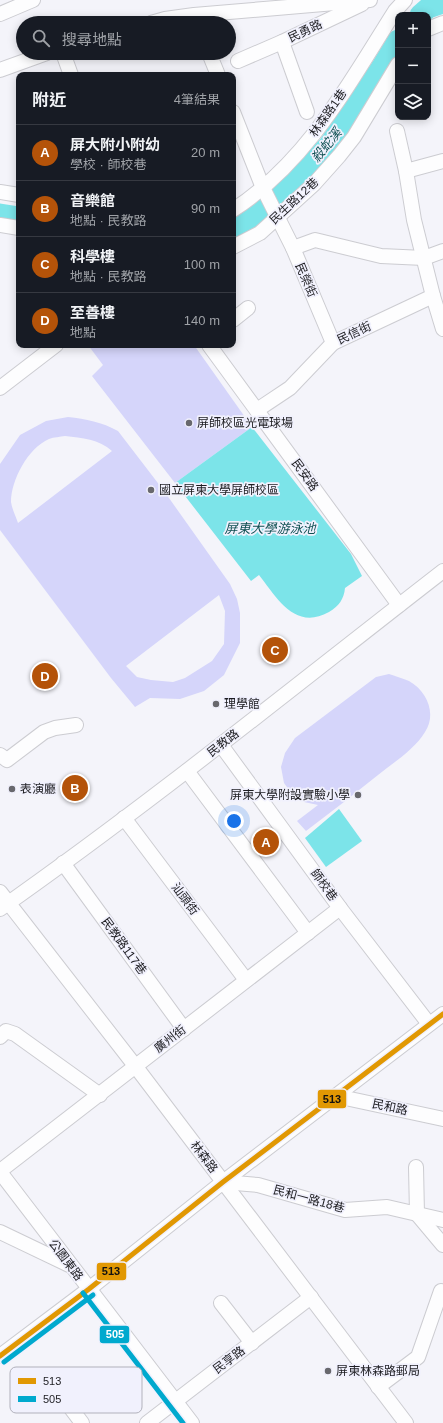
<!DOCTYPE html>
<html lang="zh-TW">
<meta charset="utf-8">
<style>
body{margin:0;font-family:Arial,"Noto Sans TC",sans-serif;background:#242831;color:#f1f3f6}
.controls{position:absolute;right:12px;top:12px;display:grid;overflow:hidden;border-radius:8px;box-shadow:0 2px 10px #0003}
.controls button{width:36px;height:36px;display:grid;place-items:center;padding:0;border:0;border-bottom:1px solid #363941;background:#171b24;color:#f1f3f6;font:20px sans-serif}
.you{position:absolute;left:234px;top:821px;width:14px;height:14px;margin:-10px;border:3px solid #fff;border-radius:50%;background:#1a73e8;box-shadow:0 0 0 6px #1a73e833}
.badge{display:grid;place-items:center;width:26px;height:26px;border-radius:50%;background:#b45309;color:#fff;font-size:13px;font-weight:700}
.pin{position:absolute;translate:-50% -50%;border:2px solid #fff;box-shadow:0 1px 4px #0006}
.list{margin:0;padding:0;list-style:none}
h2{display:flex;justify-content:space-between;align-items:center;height:52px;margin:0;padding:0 16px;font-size:17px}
h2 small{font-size:13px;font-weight:400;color:#9ea1a6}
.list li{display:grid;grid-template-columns:26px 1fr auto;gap:12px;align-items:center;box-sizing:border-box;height:56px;padding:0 16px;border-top:1px solid #363941}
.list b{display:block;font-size:15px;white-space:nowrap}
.list p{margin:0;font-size:13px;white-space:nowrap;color:#9ea1a6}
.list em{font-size:13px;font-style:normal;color:#9ea1a6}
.icon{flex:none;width:22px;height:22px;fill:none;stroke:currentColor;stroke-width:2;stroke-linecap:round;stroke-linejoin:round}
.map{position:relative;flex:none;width:443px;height:1423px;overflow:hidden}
.search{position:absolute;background:#171b24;box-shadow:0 2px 10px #0003;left:16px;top:16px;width:220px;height:44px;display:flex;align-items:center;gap:10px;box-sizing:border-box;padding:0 14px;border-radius:22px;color:#9ea1a6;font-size:15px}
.panel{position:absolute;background:#171b24;box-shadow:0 2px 10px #0003;left:16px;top:72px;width:220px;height:276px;border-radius:8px}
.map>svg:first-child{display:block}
</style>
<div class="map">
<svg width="443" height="1423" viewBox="0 0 443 1423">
<rect width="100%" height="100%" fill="#f4f4fa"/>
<!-- green -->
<g fill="#d5d5fa" fill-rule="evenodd">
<polygon points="88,345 194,345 252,427 175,483 92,376 103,365"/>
<path d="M68 417C86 419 102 422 118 431L164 491 230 584 237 599 240 613V643L224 675 204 691 180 699 150 698 135 707 111 678 0 530V464L20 435 46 421ZM65 436C82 438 99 439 112 451L18 523C16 517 12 509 11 502 11 480 28 448 49 439 54 437 60 437 65 436ZM219 595 225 611 224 644 212 661 185 678 173 682 151 680 137 677 126 666Z"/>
<path d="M389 674C395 676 402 678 409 681 427 691 437 714 425 732 414 750 394 762 378 775 354 794 330 813 306 831L297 821 318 805 304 802 292 794 284 783 281 767 285 753 295 738 376 677Z"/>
</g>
<!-- water -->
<g fill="#7ce4e9">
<path d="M252 427 351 554 362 576 345 588C344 599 339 606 329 612 295 631 277 598 259 575L251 581 175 483Z"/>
<polygon points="339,809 362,841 326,867 305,838"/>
</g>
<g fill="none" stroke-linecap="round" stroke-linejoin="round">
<!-- river -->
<g stroke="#7ce4e9" stroke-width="21">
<polyline points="420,15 428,8 443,3"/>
<polyline points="0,214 19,217"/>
<polyline points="233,232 269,206 329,145 381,68 398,40"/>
</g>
<!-- minor casing -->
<g stroke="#ccccd1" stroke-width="16">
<g id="minor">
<polyline points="0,14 33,0"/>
<polyline points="151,23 165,19 194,15 370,0"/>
<polyline points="428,29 443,23"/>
<polyline points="282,42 307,112"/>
<polyline points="63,53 71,75"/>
<polyline points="209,53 218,75"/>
<polyline points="238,61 282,42 362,4"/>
<polyline points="0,70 47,53"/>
<polyline points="233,112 263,188 293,248 333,343"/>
<polyline points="397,131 406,171"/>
<polyline points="443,161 406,171 414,220 433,296 443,329"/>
<polyline points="0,192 19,195"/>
<path d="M233 210C308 161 348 85 395 11L405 0"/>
<polyline points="0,225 19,228"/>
<polyline points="233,247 260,233 314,184 339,156 354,137 398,64"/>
<polyline points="293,248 315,240 381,256 424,258 443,251"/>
<polyline points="233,320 248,308"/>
<polyline points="209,345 399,605"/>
<polyline points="0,388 56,345"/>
<polyline points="257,410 290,388 333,343 433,296"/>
<polyline points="221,745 340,908 429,1024"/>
<polyline points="0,755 7,760 44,732 55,728 76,725"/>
<polyline points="187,771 308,933"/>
<polyline points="124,818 246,980"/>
<polyline points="63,863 184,1029"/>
<polyline points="0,892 136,1067 406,1423"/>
<path d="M0 909C152 802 296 685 443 571"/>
<polyline points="0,1037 6,1031 15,1034 100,1095"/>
<polyline points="336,1096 443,1119"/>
<polyline points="416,1167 417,1214 443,1245"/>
<polyline points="0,1171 340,908"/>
<polyline points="0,1172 192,1423"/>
<polyline points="223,1182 258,1185 345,1210 387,1207 443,1220"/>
<polyline points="0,1232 69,1265"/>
<polyline points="221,1303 252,1343"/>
<polyline points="0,1356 89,1289 223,1182 443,1014"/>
<polyline points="52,1383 82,1423"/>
<polyline points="378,1387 418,1357 441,1291"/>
<polyline points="147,1423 311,1297"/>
</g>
</g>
<!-- minor -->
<use href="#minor" stroke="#fdfdfe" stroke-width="14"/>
<!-- bus-1 casing -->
<g stroke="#f1f1fd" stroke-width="8">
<polyline id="bus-1" points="0,1356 89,1289 223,1182 443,1014"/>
</g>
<!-- bus-2 casing -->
<g stroke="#f1f1fd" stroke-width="8">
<g id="bus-2">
<polyline points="83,1293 183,1423"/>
<polyline points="4,1362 93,1295"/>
</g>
</g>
<!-- bus-1 -->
<use href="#bus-1" stroke="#e19803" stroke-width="5"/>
<!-- bus-2 -->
<use href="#bus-2" stroke="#00a9ce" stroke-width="5"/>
</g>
<!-- markers -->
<g fill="#68686d" stroke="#f1f1fd" stroke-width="1.5">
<circle cx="189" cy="423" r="4"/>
<circle cx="151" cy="490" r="4"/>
<circle cx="216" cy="704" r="4"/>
<circle cx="12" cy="789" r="4"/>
<circle cx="358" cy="795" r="4"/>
<circle cx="328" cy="1371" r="4"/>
</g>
<g text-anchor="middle" stroke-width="3.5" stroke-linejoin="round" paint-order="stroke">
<!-- street labels -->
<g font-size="12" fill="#1d1d21" stroke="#f1f1fd">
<text transform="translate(305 31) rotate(-25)" y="4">民勇路</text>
<text transform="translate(328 113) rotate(-55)" y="4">林森路1巷</text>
<text transform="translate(294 201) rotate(-43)" y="4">民生路12巷</text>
<text transform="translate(306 280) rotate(67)" y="4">民榮街</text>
<text transform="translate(354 333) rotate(-25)" y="4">民信街</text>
<text transform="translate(305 475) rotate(54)" y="4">民安路</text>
<text transform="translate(223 743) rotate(-38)" y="4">民教路</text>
<text transform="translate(324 885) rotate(54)" y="4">師校巷</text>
<text transform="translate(185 899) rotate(53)" y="4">汕頭街</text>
<text transform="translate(124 946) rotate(54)" y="4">民教路117巷</text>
<text transform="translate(170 1039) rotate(-38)" y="4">廣州街</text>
<text transform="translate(390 1107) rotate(12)" y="4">民和路</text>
<text transform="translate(204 1157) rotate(53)" y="4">林森路</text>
<text transform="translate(309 1199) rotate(15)" y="4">民和一路18巷</text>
<text transform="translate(66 1260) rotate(53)" y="4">公園東路</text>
<text transform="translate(229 1360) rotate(-37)" y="4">民享路</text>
</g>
<!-- poi labels -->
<g font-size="12" fill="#1d1d21" stroke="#f1f1fd" text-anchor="start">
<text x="197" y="427">屏師校區光電球場</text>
<text x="159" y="494">國立屏東大學屏師校區</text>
<text x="224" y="708">理學館</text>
<text x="20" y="793">表演廳</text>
<text x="350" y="799" text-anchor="end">屏東大學附設實驗小學</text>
<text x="336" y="1375">屏東林森路郵局</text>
</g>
<!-- water labels -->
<g font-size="13" font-style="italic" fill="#0e4f51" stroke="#f1f1fd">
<text transform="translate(326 145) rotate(-51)" y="5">殺蛇溪</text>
<text x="270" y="533">屏東大學游泳池</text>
</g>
</g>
<!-- legend -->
<rect x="10" y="1367" width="132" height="46" rx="6" fill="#f1f1fd" stroke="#b1b1bb" stroke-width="1"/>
<rect x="18" y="1378" width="18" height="6" fill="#e19803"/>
<rect x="18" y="1396" width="18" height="6" fill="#00a9ce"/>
<g font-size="11" fill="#1d1d21">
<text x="43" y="1385">513</text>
<text x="43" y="1403">505</text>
</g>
<g stroke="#f1f1fd" stroke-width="1.5">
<rect x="317" y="1089" width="30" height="20" rx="4" fill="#e19803"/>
<rect x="96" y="1262" width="31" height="19" rx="4" fill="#e19803"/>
<rect x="99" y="1325" width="31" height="19" rx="4" fill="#00a9ce"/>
</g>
<g font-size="11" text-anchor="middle" font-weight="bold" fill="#fff">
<text x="115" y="1338">505</text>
</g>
<g font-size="11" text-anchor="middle" font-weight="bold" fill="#111">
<text x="332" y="1103">513</text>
<text x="111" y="1275">513</text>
</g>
</svg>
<div class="controls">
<button>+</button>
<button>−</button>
<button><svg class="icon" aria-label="layers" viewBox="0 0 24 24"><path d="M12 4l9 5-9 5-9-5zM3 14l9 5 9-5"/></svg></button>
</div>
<div class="you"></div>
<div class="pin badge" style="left:266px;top:842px">A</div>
<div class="pin badge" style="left:75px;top:788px">B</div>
<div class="pin badge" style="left:275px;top:650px">C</div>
<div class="pin badge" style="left:45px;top:676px">D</div>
<div class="search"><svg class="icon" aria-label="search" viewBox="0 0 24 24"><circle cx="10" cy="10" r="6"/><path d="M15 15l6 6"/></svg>搜尋地點</div>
<section class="panel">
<h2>附近<small>4筆結果</small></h2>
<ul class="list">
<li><span class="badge">A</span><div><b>屏大附小附幼</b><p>學校 · 師校巷</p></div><em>20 m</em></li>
<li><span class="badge">B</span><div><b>音樂館</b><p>地點 · 民教路</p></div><em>90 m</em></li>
<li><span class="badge">C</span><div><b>科學樓</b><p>地點 · 民教路</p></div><em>100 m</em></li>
<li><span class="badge">D</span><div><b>至善樓</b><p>地點</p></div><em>140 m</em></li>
</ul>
</section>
</div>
